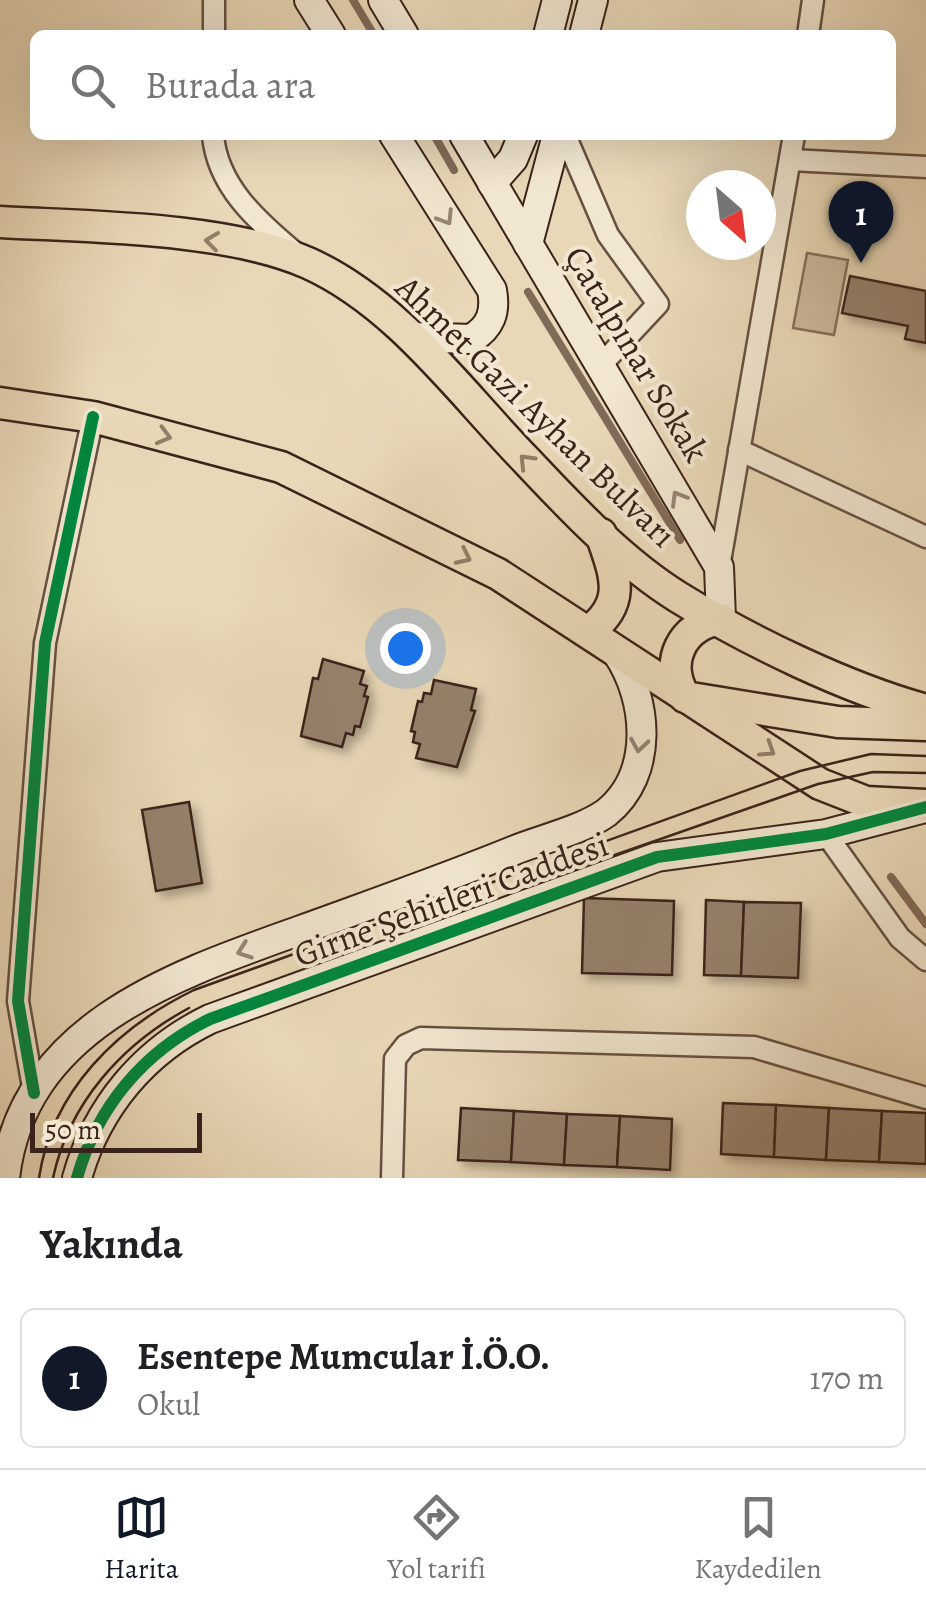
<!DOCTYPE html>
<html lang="tr">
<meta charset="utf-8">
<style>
body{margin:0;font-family:Alegreya,serif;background:#f6f6f6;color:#202124}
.compass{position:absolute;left:686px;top:170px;width:90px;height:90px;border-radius:50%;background:#fff;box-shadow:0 10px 40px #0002;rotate:152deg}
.scale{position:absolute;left:30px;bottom:25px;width:172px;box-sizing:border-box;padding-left:10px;border:5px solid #3a231a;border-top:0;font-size:28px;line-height:35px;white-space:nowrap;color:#3a231a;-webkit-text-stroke:8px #f1e6d0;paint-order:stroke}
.you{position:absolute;left:405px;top:648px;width:35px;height:35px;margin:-25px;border:8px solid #fff;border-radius:50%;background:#1a73e8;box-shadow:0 0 0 15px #1a73e833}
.badge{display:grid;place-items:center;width:65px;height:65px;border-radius:50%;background:#111827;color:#fff;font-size:32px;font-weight:700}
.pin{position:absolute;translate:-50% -82px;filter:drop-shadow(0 2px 5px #0008)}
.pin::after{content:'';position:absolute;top:52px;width:35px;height:30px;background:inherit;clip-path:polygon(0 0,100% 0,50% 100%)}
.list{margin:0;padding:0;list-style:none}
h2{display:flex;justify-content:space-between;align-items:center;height:130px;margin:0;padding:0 40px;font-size:42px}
h2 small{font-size:32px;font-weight:400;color:#757577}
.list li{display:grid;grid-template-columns:65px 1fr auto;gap:30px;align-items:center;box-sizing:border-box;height:140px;margin:0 20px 20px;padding:0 20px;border:2px solid #e0e0e0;border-radius:15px}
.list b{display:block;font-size:38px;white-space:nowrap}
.list p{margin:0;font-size:32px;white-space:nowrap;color:#757577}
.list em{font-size:32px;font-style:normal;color:#757577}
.icon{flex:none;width:55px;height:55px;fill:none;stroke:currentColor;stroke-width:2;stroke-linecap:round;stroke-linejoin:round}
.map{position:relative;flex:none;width:926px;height:1178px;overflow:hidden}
.search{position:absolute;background:#fff;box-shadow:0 10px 40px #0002;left:30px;right:30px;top:30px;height:110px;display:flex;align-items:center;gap:25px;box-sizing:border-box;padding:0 35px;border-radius:15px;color:#757577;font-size:38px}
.sheet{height:290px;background:#fff}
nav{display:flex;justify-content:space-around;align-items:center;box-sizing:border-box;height:140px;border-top:2px solid #e0e0e0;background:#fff;font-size:28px;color:#757577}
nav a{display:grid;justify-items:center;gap:5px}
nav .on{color:#111827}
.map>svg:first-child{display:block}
</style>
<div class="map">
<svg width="926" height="1178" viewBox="0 0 926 1178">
<defs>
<filter id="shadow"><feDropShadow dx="6" dy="6" stdDeviation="5" flood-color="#0004"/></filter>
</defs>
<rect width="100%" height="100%" fill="#e9d8b7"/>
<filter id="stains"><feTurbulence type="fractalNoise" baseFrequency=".002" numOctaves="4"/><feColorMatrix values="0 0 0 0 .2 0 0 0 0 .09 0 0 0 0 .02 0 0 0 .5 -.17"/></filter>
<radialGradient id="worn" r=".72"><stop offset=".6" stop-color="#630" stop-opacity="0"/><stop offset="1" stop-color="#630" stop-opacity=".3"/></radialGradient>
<!-- green -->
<polygon fill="#cbb99c" stroke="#826e5b" stroke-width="2.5" points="807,253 848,260 834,335 793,328"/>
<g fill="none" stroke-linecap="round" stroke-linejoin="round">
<!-- stream -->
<g stroke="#806a58" stroke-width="8">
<polyline points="353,0 374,35"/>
<polyline points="434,135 454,170"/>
<polyline points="528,292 680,540"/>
<polyline points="891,877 926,924"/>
</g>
</g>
<!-- building -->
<g fill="#95816c" stroke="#3a231a" stroke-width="2.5" filter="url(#shadow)">
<polygon points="850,276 926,291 926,343 905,339 908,326 842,313"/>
<polygon points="323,659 364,671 360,684 367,686 364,696 368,697 360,727 355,726 353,735 346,733 342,747 301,736 313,678 318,679"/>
<polygon points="434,680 476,689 471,710 475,711 457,767 416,758 420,744 413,742 415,732 411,731 418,701 422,702 424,693 431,694"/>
<polygon points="189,802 202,883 156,891 142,810"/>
<polygon points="584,898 674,901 672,975 582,973"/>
<polygon points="706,900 744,902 741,976 704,975"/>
<polygon points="744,902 801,903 798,978 741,976"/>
<polygon points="723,1103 776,1105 774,1157 721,1154"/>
<polygon points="776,1105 829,1108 826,1160 774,1157"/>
<polygon points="461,1108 514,1111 511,1162 458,1160"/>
<polygon points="829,1108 882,1111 879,1162 826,1160"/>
<polygon points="514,1111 567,1114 564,1165 511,1162"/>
<polygon points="882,1111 926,1113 926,1164 879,1162"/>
<polygon points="567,1114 620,1116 617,1167 564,1165"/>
<polygon points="620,1116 672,1119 670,1170 617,1167"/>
</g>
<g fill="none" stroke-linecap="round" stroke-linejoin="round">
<!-- street casing -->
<g stroke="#665041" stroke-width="25">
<g id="street">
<polyline points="214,35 214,0"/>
<polyline points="808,35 813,0"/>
<path d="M213 135C217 185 256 220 293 251"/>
<polyline points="565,135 608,235 658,304 600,366"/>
<polyline points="791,160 926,167"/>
<polyline points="739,450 926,537"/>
<polyline points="719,567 794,135"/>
<polyline points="826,834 900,938 926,960"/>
<polyline points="34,1093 18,1001 45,643 93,417"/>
<polyline points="392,1178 395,1059 406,1045 421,1038 754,1047 926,1098"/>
</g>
</g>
<!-- secondary casing -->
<g stroke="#3a231a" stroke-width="32">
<g id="secondary">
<polyline points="309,0 331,35"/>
<polyline points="383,0 404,35"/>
<polyline points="548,35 557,0"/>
<polyline points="584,35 593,0"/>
<path d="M394 135 492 290C496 312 491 327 471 339L411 337"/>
<polyline points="464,135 719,567 721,619"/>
<polyline points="492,183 513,159 523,135"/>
<polyline points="528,244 557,135"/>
<path d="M5 1178C22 1025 178 974 301 930 372 904 444 879 515 850 542 839 582 830 606 813 655 774 648 699 617 653"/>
<path d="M77 1178C97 1107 144 1051 210 1019L657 857 826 834 925 808"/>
</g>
</g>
<!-- primary casing -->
<g stroke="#3a231a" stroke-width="35">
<g id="primary">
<path d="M0 222C90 227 226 227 308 263 397 303 459 391 526 460 571 508 622 562 678 597 749 641 846 688 926 710"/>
<polyline points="0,403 93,417 281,467 498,574 820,784 866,802 926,805"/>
<path d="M721 619C682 625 663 662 685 697L838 722 926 725"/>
<path d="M588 632C628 603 615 575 601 534"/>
</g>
</g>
<!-- street -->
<use href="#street" stroke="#f1e6d0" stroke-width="20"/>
<!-- secondary -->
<use href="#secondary" stroke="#f1e6d0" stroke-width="28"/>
<!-- primary -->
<use href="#primary" stroke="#e9d8b7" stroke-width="30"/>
<!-- tram -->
<g stroke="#3a231a" stroke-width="2.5">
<polyline points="546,879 818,784 873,772 926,773"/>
<path d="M39 1178C52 1090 118 1027 194 990L800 771 871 754 926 756"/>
<path d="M53 1178C69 1103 122 1044 189 1008"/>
</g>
<!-- cycleway casing -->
<g stroke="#f1e6d0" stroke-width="19">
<g id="cycleway">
<polyline points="34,1093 18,1001 45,643 93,417"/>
<path d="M77 1178C97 1107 144 1051 210 1019L657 857 826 834 926 807"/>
</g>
</g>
<!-- cycleway -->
<use href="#cycleway" stroke="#00873e" stroke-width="12"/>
</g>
<!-- one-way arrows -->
<defs><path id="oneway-chevron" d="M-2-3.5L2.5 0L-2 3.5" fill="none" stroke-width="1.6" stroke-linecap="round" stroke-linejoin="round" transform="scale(2.5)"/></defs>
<g stroke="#968475">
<use href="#oneway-chevron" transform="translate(446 218) rotate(58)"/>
<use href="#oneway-chevron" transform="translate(678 498) rotate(-121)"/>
<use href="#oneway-chevron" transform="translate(639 745) rotate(99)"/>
<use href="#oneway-chevron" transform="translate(244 951) rotate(160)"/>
</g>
<g stroke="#927e68">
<use href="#oneway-chevron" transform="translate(212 241) rotate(-173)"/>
<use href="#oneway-chevron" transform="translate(164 436) rotate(15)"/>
<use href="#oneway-chevron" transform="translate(526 461) rotate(-134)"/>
<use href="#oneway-chevron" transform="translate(464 557) rotate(26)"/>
<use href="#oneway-chevron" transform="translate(768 750) rotate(33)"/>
</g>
<g text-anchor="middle" stroke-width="8" stroke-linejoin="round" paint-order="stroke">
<!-- street labels -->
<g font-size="35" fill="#3a231a" stroke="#f1e6d0">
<text transform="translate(637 354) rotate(59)" y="12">Çatalpınar Sokak</text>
<text transform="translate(536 411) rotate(44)" y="12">Ahmet Gazi Ayhan Bulvarı</text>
<text transform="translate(451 899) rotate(-20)" y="12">Girne Şehitleri Caddesi</text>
</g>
</g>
<rect width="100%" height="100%" filter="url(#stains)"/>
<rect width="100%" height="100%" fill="url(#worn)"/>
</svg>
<svg class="compass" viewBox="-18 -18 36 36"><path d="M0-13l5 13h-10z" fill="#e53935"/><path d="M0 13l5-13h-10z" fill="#757577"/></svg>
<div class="scale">50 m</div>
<div class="you"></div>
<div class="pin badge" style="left:861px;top:263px">1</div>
<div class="search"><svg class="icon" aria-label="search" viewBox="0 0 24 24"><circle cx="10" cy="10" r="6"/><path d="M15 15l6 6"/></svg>Burada ara</div>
</div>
<section class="sheet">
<h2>Yakında<small></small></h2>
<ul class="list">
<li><span class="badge">1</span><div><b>Esentepe Mumcular İ.Ö.O.</b><p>Okul</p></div><em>170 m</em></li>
</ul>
</section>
<nav>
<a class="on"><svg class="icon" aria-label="map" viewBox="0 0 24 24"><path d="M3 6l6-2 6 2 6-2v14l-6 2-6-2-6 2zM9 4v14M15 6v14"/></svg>Harita</a>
<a><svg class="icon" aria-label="directions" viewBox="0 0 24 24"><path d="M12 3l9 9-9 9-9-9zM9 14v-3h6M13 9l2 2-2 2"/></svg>Yol tarifi</a>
<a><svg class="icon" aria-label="saved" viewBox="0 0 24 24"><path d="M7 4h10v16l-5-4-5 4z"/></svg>Kaydedilen</a>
</nav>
